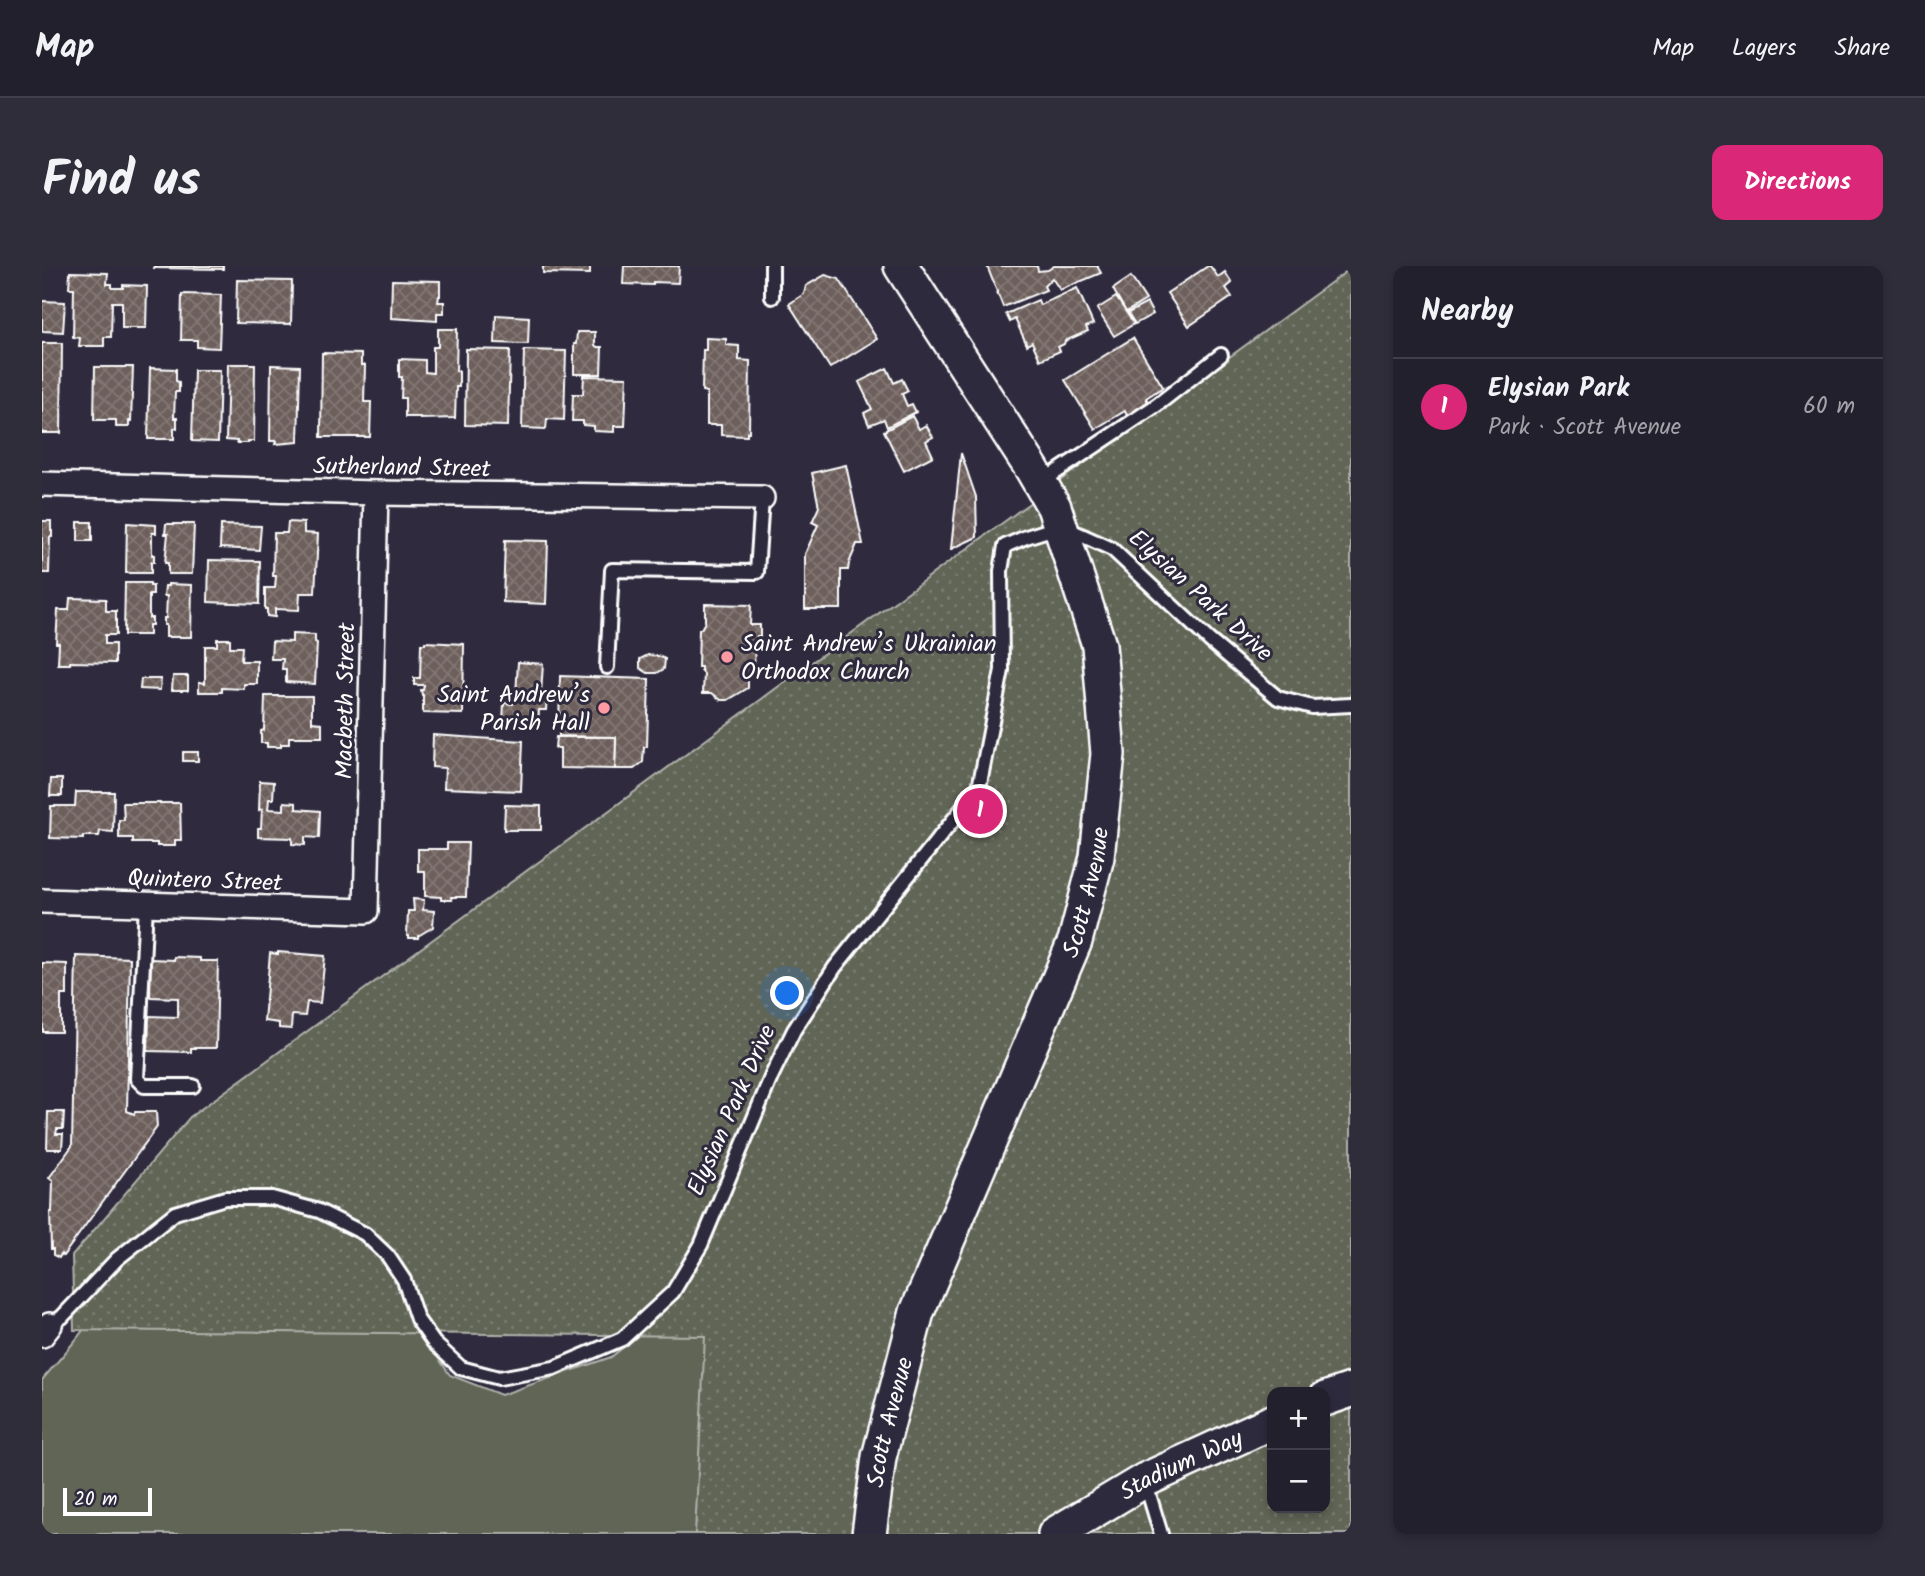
<!DOCTYPE html>
<meta charset="utf-8">
<style>
body{margin:0;font-family:Kalam,sans-serif;background:#2f2d3a;color:#f1f3f6}
.controls{position:absolute;right:21px;bottom:21px;display:grid;overflow:hidden;border-radius:14px;box-shadow:0 4px 10px #0003}
.controls button{width:63px;height:63px;display:grid;place-items:center;padding:0;border:0;border-bottom:2px solid #403e4a;background:#23202e;color:#f1f3f6;font:35px sans-serif}
.scale{position:absolute;left:21px;bottom:18px;width:89px;box-sizing:border-box;padding-left:7px;border:4px solid #fff;border-top:0;font-size:19px;line-height:24px;white-space:nowrap;color:#fff;-webkit-text-stroke:5px #2f2a3d;paint-order:stroke}
.you{position:absolute;left:746px;top:728px;width:24px;height:24px;margin:-18px;border:5px solid #fff;border-radius:50%;background:#1a73e8;box-shadow:0 0 0 10px #1a73e833}
.badge{display:grid;place-items:center;width:46px;height:46px;border-radius:50%;background:#db2777;color:#fff;font-size:23px;font-weight:700}
.pin{position:absolute;translate:-50% -50%;border:4px solid #fff;box-shadow:0 2px 7px #0006}
.list{margin:0;padding:0;list-style:none}
h2{display:flex;justify-content:space-between;align-items:center;height:91px;margin:0;padding:0 28px;font-size:30px}
h2 small{font-size:23px;font-weight:400;color:#a3a3aa}
.list li{display:grid;grid-template-columns:46px 1fr auto;gap:21px;align-items:center;box-sizing:border-box;height:98px;padding:0 28px;border-top:2px solid #403e4a}
.list b{display:block;font-size:26px;white-space:nowrap}
.list p{margin:0;font-size:23px;white-space:nowrap;color:#a3a3aa}
.list em{font-size:23px;font-style:normal;color:#a3a3aa}
.map{position:relative;flex:none;width:1309px;height:1268px;overflow:hidden;border-radius:14px}
header{display:flex;align-items:center;gap:42px;box-sizing:border-box;height:98px;padding:0 35px;background:#23202e;border-bottom:2px solid #403e4a}
header strong{font-size:33px}
nav{display:flex;gap:38px;margin-inline-start:auto;font-size:24px}
.intro{display:flex;align-items:center;justify-content:space-between;box-sizing:border-box;height:168px;padding:0 42px}
h1{margin:0;font-size:49px}
.button{padding:18px 32px;border-radius:14px;background:#db2777;color:#fff;font-size:24px;font-weight:700}
main{display:flex;gap:42px;padding:0 42px}
aside{flex:1;background:#23202e;border-radius:14px;box-shadow:0 4px 10px #0003}
.map>svg:first-child{display:block}
</style>
<header>
<strong>Map</strong>
<nav><a>Map</a><a>Layers</a><a>Share</a></nav>
</header>
<div class="intro"><h1>Find us</h1><a class="button">Directions</a></div>
<main>
<div class="map">
<svg width="1309" height="1268" viewBox="0 0 1309 1268">
<defs>
<pattern id="park-dots" width="8" height="8" patternUnits="userSpaceOnUse" patternTransform="scale(1.75)"><rect width="8" height="8" fill="#616557"/><path d="M2 2h.1M6 6h.1" fill="none" stroke="#797c70" stroke-width="1.8" stroke-linecap="round"/></pattern>
<pattern id="building-cross-hatch" width="8" height="8" patternUnits="userSpaceOnUse" patternTransform="scale(1.75)"><rect width="8" height="8" fill="#6d5f5b"/><path d="M0 0l8 8M0 8l8-8" fill="none" stroke="#837774"/></pattern>
</defs>
<rect width="100%" height="100%" fill="#2f2a3d"/>
<filter id="ink" filterUnits="userSpaceOnUse"><feTurbulence type="fractalNoise" baseFrequency=".0143" numOctaves="2"/><feDisplacementMap in="SourceGraphic" scale="14" xChannelSelector="R" yChannelSelector="G"/><feConvolveMatrix kernelMatrix="1 2 1 2 8 2 1 2 1" color-interpolation-filters="sRGB"/></filter>
<g filter="url(#ink)">
<!-- green -->
<polygon fill="#616557" stroke="#b0b2ab" stroke-width="2" points="669,982 786,1268 0,1268 0,1114 32,1076 70,1026 370,1054 408,1109 459,1129 569,1091 617,1053"/>
<!-- park -->
<path fill="url(#park-dots)" stroke="#b0b2ab" stroke-width="2" fill-rule="evenodd" d="M1309 2V1268H653L663 1070 32 1064 30 990 148 851ZM1230 1126H1283V1242H1230Z"/>
<!-- building -->
<g fill="url(#building-cross-hatch)" stroke="#fff" stroke-width="2">
<polygon points="112,0 181,0 181,3 112,2"/>
<polygon points="501,0 548,0 548,8 501,7"/>
<polygon points="582,0 637,0 636,17 611,16 611,19 581,18"/>
<polygon points="945,0 995,0 996,5 1006,4 1012,0 1055,0 1059,7 1018,24 1010,12 1002,20 1004,24 961,41"/>
<polygon points="1166,0 1168,0 1176,11 1183,6 1190,17 1184,22 1190,31 1147,60 1125,27"/>
<polygon points="28,6 66,7 65,18 70,18 70,22 81,22 81,19 105,20 104,62 80,62 80,36 70,36 69,71 62,71 62,80 37,80 38,72 31,71 32,22 27,22"/>
<polygon points="783,9 797,13 835,73 788,102 747,38 762,28 764,20"/>
<polygon points="1089,11 1104,34 1084,46 1071,23"/>
<polygon points="195,14 250,15 249,58 194,57"/>
<polygon points="350,14 398,15 398,30 397,30 396,36 402,36 402,47 395,47 395,55 349,52"/>
<polygon points="1035,22 1051,58 1044,61 1046,65 1023,75 1022,78 1016,81 1018,85 998,94 990,76 985,79 973,53 968,56 964,48 996,34 998,39"/>
<polygon points="140,28 179,29 177,82 155,81 155,74 139,74"/>
<polygon points="1074,31 1092,58 1072,70 1055,43"/>
<polygon points="0,35 23,36 21,66 0,65"/>
<polygon points="1105,37 1111,48 1093,58 1086,47"/>
<polygon points="454,49 487,51 486,78 453,77"/>
<polygon points="396,63 415,63 414,105 417,105 417,121 414,121 413,152 378,153 378,151 363,151 363,132 359,132 360,111 357,111 357,93 383,94 383,106 391,107 391,81 396,81"/>
<polygon points="535,66 553,66 553,79 555,81 560,81 559,108 532,108 532,78 534,78"/>
<polygon points="664,72 684,73 684,79 697,80 697,94 708,95 707,166 705,166 705,170 679,169 679,159 665,159 665,126 660,125 661,84 664,84"/>
<polygon points="1091,72 1121,121 1104,132 1106,136 1085,150 1083,145 1053,163 1023,114"/>
<polygon points="0,77 20,77 19,167 0,167"/>
<polygon points="424,83 468,84 466,160 423,159"/>
<polygon points="482,84 524,85 522,154 505,153 504,163 480,162"/>
<polygon points="280,87 319,88 319,99 323,99 322,136 329,136 328,171 279,171"/>
<polygon points="186,98 213,98 212,175 206,175 206,177 195,177 195,175 184,174"/>
<polygon points="229,99 258,100 256,176 233,178 234,175 228,175"/>
<polygon points="53,101 91,101 89,155 87,155 87,161 74,161 74,154 52,154"/>
<polygon points="108,102 134,103 134,115 137,116 137,126 133,126 132,152 135,152 135,162 132,162 132,173 106,173"/>
<polygon points="845,102 852,117 860,113 866,125 860,128 865,140 870,138 874,146 845,161 842,153 827,159 822,147 830,143 817,116"/>
<polygon points="152,104 178,104 176,176 150,175"/>
<polygon points="542,110 585,111 583,160 572,160 572,166 552,165 552,160 541,159 541,155 530,155 531,128 541,128"/>
<polygon points="870,150 877,163 884,159 891,171 884,175 891,190 862,205 842,165"/>
<polygon points="919,187 934,231 935,271 909,283"/>
<polygon points="804,199 821,278 815,278 807,297 806,304 799,304 799,343 763,343 763,288 776,259 770,256 777,241 770,207"/>
<polygon points="0,255 9,255 9,265 10,265 10,271 8,271 7,307 0,307"/>
<rect x="36" y="256" width="14" height="19"/>
<polygon points="246,256 262,257 262,267 276,268 273,327 258,327 257,344 233,343 233,351 225,350 225,343 223,343 223,322 233,322 234,310 231,310 232,267 245,267"/>
<polygon points="85,257 114,259 114,267 110,267 110,289 112,289 112,296 109,296 109,307 84,307"/>
<polygon points="124,258 152,258 150,308 126,308 126,297 123,297 126,268 123,268"/>
<polygon points="179,259 219,260 217,284 178,282"/>
<polygon points="463,274 506,275 504,338 461,336"/>
<polygon points="167,294 218,295 217,338 166,336"/>
<polygon points="83,317 108,317 108,320 111,320 111,329 107,329 107,352 110,352 110,359 107,359 107,369 82,369"/>
<polygon points="126,318 150,319 149,371 124,371 124,359 122,359 122,352 124,352 125,330 122,330 123,320 126,320"/>
<polygon points="28,332 64,333 64,345 74,345 74,369 63,369 63,378 73,378 73,397 28,396 28,398 16,398 17,377 14,377 16,344 27,344"/>
<polygon points="663,338 709,339 708,359 718,359 718,370 715,370 715,380 713,380 712,403 710,403 706,410 706,422 686,434 679,434 670,427 661,427 662,408 659,404 659,401 656,401 657,363 659,363 663,356"/>
<polygon points="250,368 273,369 273,376 275,377 273,418 244,416 244,403 240,403 241,393 229,393 230,375 250,376"/>
<polygon points="175,373 188,373 188,381 200,381 199,395 215,395 215,418 202,418 202,423 180,422 180,426 157,426 157,416 163,417 163,380 175,380"/>
<polygon points="383,376 422,378 421,448 381,447 381,429 380,429 379,424 381,424 382,419 372,419 372,412 378,412 379,378 383,378"/>
<polygon points="606,389 616,390 623,393 622,403 615,407 606,407 598,402 598,393"/>
<polygon points="476,396 501,398 499,428 505,428 504,444 497,444 496,459 461,456 462,437 471,438 472,429 474,429"/>
<polygon points="131,410 146,410 146,424 130,424"/>
<polygon points="518,410 607,413 605,481 602,481 601,496 592,503 573,503 574,471 517,470"/>
<polygon points="99,413 119,413 118,424 98,423"/>
<polygon points="223,430 270,430 270,456 280,457 280,471 247,471 247,478 239,478 239,481 225,481 225,477 219,477 219,465 222,464"/>
<polygon points="391,469 481,475 479,525 402,522 403,502 390,501"/>
<polygon points="514,471 574,471 573,503 518,502 518,482 513,482"/>
<rect x="141" y="486" width="15" height="9"/>
<polygon points="9,513 20,513 20,530 8,530"/>
<polygon points="218,515 232,516 231,533 227,533 226,543 242,544 242,536 254,537 254,543 278,545 277,572 263,571 263,579 250,578 250,572 216,571 216,562 219,562 220,543 217,544"/>
<polygon points="34,526 72,526 71,566 58,565 57,570 41,570 41,573 8,572 9,540 33,540"/>
<polygon points="81,537 138,537 139,574 133,574 133,580 115,580 115,577 91,577 91,572 77,572 77,554 82,554"/>
<polygon points="463,539 499,540 499,564 462,564"/>
<polygon points="405,577 426,577 424,631 409,631 410,634 399,634 399,631 383,630 383,605 376,605 376,583 405,583"/>
<polygon points="371,633 382,634 381,644 392,645 391,661 376,670 376,672 367,672 367,670 365,670 366,645 372,645"/>
<polygon points="236,686 283,690 278,737 265,736 263,750 250,749 249,763 237,762 237,757 222,755 228,687 236,688"/>
<polygon points="34,690 88,692 85,845 92,848 93,846 114,846 115,861 21,990 19,988 17,992 11,989 11,983 9,983 8,946 10,946 11,915 7,912 30,880"/>
<polygon points="132,691 158,692 158,695 176,695 174,782 149,782 149,786 106,785 107,750 136,751 136,732 108,731 109,693 132,694"/>
<polygon points="0,697 25,698 25,729 19,729 19,766 1,766"/>
<polygon points="6,846 22,846 21,863 15,863 14,868 21,868 20,883 5,883"/>
</g>
<g fill="none" stroke-linecap="round" stroke-linejoin="round">
<!-- lane casing -->
<g stroke="#fff" stroke-width="18">
<g id="lane">
<polyline points="730,0 730,31"/>
<polyline points="998,217 1115,139 1179,89"/>
<polyline points="565,401 570,304 715,306 720,232"/>
<polyline points="104,639 95,813 102,820 151,820"/>
<polyline points="8,1059 20,1051 75,993 133,947 183,932 230,932 277,945 323,968 346,990 362,1014 375,1053 392,1077 419,1102 457,1112 512,1102 580,1073 631,1026 659,979 730,809 752,764 793,701 937,522 960,404 959,305 963,280 984,271 1019,260 1070,283 1168,375 1236,432 1270,441 1309,439"/>
<polyline points="1103,1215 1119,1268"/>
</g>
</g>
<!-- street casing -->
<g stroke="#fff" stroke-width="28">
<g id="street">
<polyline points="0,218 334,227 720,232"/>
<polyline points="0,635 324,645 334,227"/>
<polyline points="0,1069 8,1059"/>
</g>
</g>
<!-- secondary casing -->
<g stroke="#fff" stroke-width="38">
<g id="secondary">
<polyline points="1283,1133 1309,1124"/>
<path id="s1" d="M827 1268 837 1191 875 1046 1033 675 1055 591 1066 488 1057 379 1012 241 990 203 859 0"/>
<path id="s2" d="M1013 1268 1103 1214 1230 1156"/>
</g>
</g>
<!-- lane -->
<use href="#lane" stroke="#2f2a3d" stroke-width="12"/>
<!-- street -->
<use href="#street" stroke="#2f2a3d" stroke-width="23"/>
<!-- secondary -->
<use href="#secondary" stroke="#2f2a3d" stroke-width="33"/>
</g>
</g>
<!-- markers -->
<g fill="#ff9aa2" stroke="#2f2a3d" stroke-width="2.5">
<circle cx="685" cy="391" r="7"/>
<circle cx="562" cy="442" r="7"/>
</g>
<g text-anchor="middle" stroke-width="6" stroke-linejoin="round" paint-order="stroke">
<!-- street labels -->
<g font-size="24" fill="#fff" stroke="#2f2a3d">
<text transform="translate(360 201) rotate(1)" y="8">Sutherland Street</text>
<text transform="translate(1159 329) rotate(42)" y="8">Elysian Park Drive</text>
<text transform="translate(303 435) rotate(-89)" y="8">Macbeth Street</text>
<text transform="translate(163 614) rotate(2)" y="8">Quintero Street</text>
<text dy="8" stroke="none"><textPath href="#s1" startOffset="681">Scott Avenue</textPath></text>
<text transform="translate(689 844) rotate(-66)" y="8">Elysian Park Drive</text>
<text dy="8" stroke="none"><textPath href="#s1" startOffset="114">Scott Avenue</textPath></text>
<text dy="8" stroke="none"><textPath href="#s2" startOffset="144">Stadium Way</textPath></text>
</g>
<!-- poi labels -->
<g font-size="24" fill="#fff" stroke="#2f2a3d" text-anchor="start">
<text x="699" y="385">Saint Andrew’s Ukrainian<tspan x="699" dy="28">Orthodox Church</tspan></text>
<text x="548" y="436" text-anchor="end">Saint Andrew’s<tspan x="548" dy="28">Parish Hall</tspan></text>
</g>
</g>
</svg>
<div class="controls">
<button>+</button>
<button>−</button>
</div>
<div class="scale">20 m</div>
<div class="you"></div>
<div class="pin badge" style="left:938px;top:545px">1</div>
</div>
<aside>
<h2>Nearby<small></small></h2>
<ul class="list">
<li><span class="badge">1</span><div><b>Elysian Park</b><p>Park · Scott Avenue</p></div><em>60 m</em></li>
</ul>
</aside>
</main>
